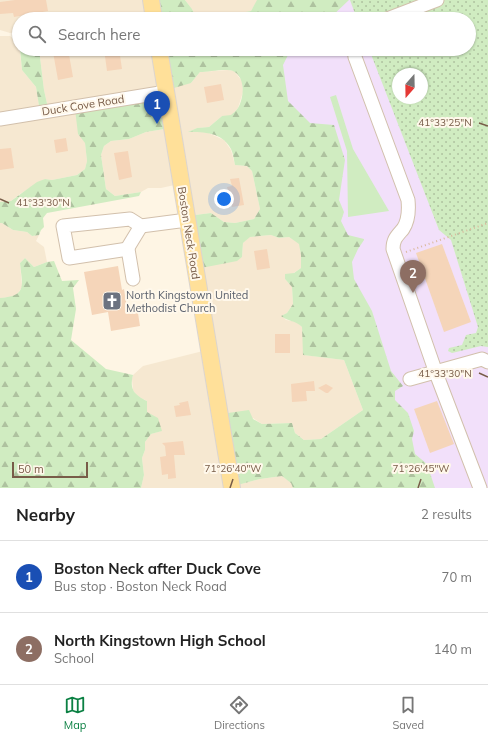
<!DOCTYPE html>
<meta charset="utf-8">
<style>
body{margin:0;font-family:Mulish,sans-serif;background:#f2f2f2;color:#222}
.compass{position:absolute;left:392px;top:68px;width:36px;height:36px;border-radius:50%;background:#fff;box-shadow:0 1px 3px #0004;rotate:200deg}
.scale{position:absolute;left:12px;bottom:10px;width:76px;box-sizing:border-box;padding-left:4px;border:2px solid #785c48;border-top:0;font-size:11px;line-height:14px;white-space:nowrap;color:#785c48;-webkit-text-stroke:3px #fff8eb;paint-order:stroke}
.you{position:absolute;left:224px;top:199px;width:14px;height:14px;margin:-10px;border:3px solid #fff;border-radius:50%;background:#1a73e8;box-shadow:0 0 0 6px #1a73e833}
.badge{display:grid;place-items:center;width:26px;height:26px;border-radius:50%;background:#0b8043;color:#fff;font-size:13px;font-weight:700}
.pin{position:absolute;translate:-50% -33px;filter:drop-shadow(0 1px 2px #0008)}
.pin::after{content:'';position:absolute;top:21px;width:14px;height:12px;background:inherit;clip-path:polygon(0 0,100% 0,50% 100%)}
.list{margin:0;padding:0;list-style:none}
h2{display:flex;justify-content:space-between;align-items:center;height:52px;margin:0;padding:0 16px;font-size:17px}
h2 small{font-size:13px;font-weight:400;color:#767676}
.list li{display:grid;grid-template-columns:26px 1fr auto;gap:12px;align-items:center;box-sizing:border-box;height:72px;padding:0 16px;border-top:1px solid #e0e0e0}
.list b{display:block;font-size:15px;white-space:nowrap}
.list p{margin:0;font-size:13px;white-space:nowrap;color:#767676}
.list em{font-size:13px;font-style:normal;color:#767676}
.icon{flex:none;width:22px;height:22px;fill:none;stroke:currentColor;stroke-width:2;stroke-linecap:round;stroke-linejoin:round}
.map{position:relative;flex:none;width:488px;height:488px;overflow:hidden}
.search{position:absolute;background:#fff;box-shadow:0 1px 3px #0004;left:12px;right:12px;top:12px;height:44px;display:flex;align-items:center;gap:10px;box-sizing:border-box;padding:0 14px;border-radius:22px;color:#767676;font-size:15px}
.sheet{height:196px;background:#fff}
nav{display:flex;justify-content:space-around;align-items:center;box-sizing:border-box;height:56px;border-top:1px solid #e0e0e0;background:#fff;font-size:11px;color:#767676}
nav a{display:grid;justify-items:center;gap:2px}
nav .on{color:#0b8043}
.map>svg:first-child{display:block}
</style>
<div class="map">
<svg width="488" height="488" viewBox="0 0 488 488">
<defs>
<pattern id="forest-firs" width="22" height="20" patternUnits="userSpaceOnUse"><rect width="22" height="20" fill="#d0ecc1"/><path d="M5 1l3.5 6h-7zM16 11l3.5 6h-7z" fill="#aec29f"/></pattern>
<pattern id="park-dots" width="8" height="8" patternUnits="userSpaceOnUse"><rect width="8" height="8" fill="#d0ecc1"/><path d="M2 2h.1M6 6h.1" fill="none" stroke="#aec29f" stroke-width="1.8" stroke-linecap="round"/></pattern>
</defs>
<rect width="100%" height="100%" fill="#fef5e4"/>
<!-- residential -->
<g fill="#f6e8d1">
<polygon points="0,0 151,0 154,19 19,19 19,32 10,33 0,30"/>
<polygon points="185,0 257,0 257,1 251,11 209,19 197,19 192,9"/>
<polygon points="0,36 10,36 19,43 22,70 36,87 40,111 48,108 44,90 39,49 159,49 191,83 200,72 228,70 234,71 242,81 243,92 238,108 231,116 222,116 209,127 197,128 189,132 206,132 224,140 231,150 235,165 247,166 252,171 260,209 254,219 235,223 224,222 211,213 187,216 179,184 161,188 148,188 141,192 115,196 106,189 101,155 104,146 111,141 129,139 146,132 171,128 78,134 85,142 87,161 85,169 77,175 52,180 45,179 20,194 11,201 0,202"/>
<polygon points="0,223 2,223 13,230 27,232 32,236 39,235 36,241 44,247 47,262 34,267 25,258 20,263 22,287 18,293 13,297 0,298"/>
<polygon points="271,235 279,238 289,237 300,244 301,255 301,268 285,279 292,287 293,304 287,313 282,316 286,320 297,322 302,327 304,355 344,360 363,410 321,439 304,440 295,433 292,423 262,424 253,418 233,486 260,479 282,476 292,483 293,488 141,488 144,475 142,458 145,450 145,442 151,434 161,431 147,412 147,401 137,396 133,390 132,379 133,375 143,366 207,350 196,269 242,257 243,243 249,237"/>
</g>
<!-- education -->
<path fill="#f2e0fa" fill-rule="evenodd" d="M340 0H488V488H420L236 49H469V19H285ZM398 74H422V98H398Z"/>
<!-- grass -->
<polygon fill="#d0ecc1" points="336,95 353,149 389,211 348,217 347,151 330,97"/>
<!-- forest -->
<g fill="url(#forest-firs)">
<polygon points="151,0 185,0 192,9 197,19 154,19"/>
<polygon points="257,0 349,0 329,19 209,19 251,11"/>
<polygon points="20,49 39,49 44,90 48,108 40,112 36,87 22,70"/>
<path d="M159 49H293L288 55 283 65 288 101 310 123 334 125 345 160 339 200 344 212 341 221 348 235 364 239V240L358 249 352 262 354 279 372 311 391 371 403 386 395 391V400L408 413 414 431 412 439 415 454 427 464 435 488H293L291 483 282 476 260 479 234 486 221 414 249 410 253 419 262 424 292 423 295 433 304 440 321 439 363 410 344 360 303 355 302 327C295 320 289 322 281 316L287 313 293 304 292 287 285 279V274L294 273 301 268V255L299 244 289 237 279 238 271 235 250 237 243 243 242 257 237 261 196 269 187 216 211 213 224 222 235 223 254 219 260 209 252 171 247 166 235 165C234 160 233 153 231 149 222 132 204 132 188 132L197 128 209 127 222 116 231 115C233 113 236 111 238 108 244 98 246 77 233 71 226 68 208 72 200 72L191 83 167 90Z"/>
<polygon points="162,94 171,128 146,132 129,139 111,141 104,146 101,155 106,189 115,196 141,192 139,196 47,213 43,218 44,227 41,230 39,235 32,236 27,232 13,230 2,223 0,223 0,202 11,201 37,182 45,179 52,180 77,175 85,169 87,161 85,143 78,134 75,109"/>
<path d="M25 258 34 267 47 262 54 261 62 281 79 280 73 288 76 309 71 340 106 369 133 375C129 390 135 395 147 401V412L158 418 162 431 151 434 145 442V450L142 458 144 475 141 488H0V298C28 296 22 285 20 263Z"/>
</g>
<!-- park -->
<path fill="url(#park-dots)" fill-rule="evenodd" d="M350 0H488V347L481 346 452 353 448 351 449 348 462 345 466 335 476 333 478 327 451 240 439 230 369 49H469V19H357ZM398 74H422V98H398Z"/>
<!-- building -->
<g fill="#f5d5b9">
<polygon points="15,0 46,0 48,11 14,17 13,13 0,14 0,2"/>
<polygon points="68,49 73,77 58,80 53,52"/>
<polygon points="104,49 119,49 122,69 107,71"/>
<polygon points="221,84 224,100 207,103 204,87"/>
<polygon points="66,138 68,151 56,153 54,140"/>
<polygon points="11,148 14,168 0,170 0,149"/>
<polygon points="128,151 132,177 119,180 114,153"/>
<polygon points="239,178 244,205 232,207 227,187 232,186 230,179"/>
<polygon points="442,244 471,322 444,332 416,253"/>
<polygon points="267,249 270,268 257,270 254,251"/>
<polygon points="118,266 122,290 124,289 127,308 137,307 140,326 111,331 108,312 92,315 84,272"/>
<rect x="275" y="334" width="15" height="19"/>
<polygon points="314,381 315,391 306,391 307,401 292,402 291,384"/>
<polygon points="326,384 333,388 328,393 326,393 318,388"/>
<polygon points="188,401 191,415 176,417 174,406 180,405 179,403"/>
<polygon points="437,401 454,444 430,453 414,409"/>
<polygon points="183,441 185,455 174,455 176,478 168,479 168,474 162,475 160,457 166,456 165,446 162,443"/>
</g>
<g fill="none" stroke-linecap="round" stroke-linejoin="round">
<!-- minor casing -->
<g stroke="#d2c0ac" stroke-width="15">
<g id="minor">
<polyline points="387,19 437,0"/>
<path d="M354 49 355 57 408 200C409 210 409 220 403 229 397 236 393 239 393 249L436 373 480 488"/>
<polyline points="0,119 166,92"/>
<polyline points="127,249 141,226"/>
<polyline points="133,279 128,249 69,258 63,226 130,219 141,226 187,220"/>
<polyline points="410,379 482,359 488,362"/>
</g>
</g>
<!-- major casing -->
<g stroke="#dcd5cf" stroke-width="18">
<g id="major">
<polyline points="151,0 154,19"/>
<polyline points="159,49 232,488"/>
</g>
</g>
<!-- path -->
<polyline stroke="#dab89c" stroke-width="2" stroke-dasharray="1 3" stroke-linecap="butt" points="406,252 488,223"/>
<!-- minor -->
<use href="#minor" stroke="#fff" stroke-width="13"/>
<!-- major -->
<use href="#major" stroke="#ffe099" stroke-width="16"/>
</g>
<!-- ticks -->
<path fill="none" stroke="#785c48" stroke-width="1.5" d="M479 123 488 126M0 199 9 203M479 373 488 377M230 488 233 479M418 488 421 479"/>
<!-- icons -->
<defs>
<g id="church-square" transform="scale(1)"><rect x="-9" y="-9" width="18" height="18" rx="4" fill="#6b7280" stroke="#fff8eb"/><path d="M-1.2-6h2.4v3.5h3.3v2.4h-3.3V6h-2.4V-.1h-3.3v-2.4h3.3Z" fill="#fff"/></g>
</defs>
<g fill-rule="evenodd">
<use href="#church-square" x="112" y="301"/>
</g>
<g text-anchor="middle" stroke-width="4" stroke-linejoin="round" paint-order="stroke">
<!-- street labels -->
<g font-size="11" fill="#785c48" stroke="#fff8eb">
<text transform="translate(83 105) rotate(-9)" y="4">Duck Cove Road</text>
<text transform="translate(189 233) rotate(81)" y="4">Boston Neck Road</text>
</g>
<!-- worship labels -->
<g font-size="11" fill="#5b616d" stroke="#fff8eb" text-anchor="start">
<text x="126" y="299">North Kingstown United<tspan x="126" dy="13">Methodist Church</tspan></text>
</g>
</g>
<g font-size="10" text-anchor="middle" fill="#785c48" stroke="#fff8eb" stroke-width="4" stroke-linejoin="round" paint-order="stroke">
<text x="445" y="126">41°33'25"N</text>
<text x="43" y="206">41°33'30"N</text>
<text x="445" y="377">41°33'30"N</text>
<text x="233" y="472">71°26'40"W</text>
<text x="421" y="472">71°26'45"W</text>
</g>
</svg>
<svg class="compass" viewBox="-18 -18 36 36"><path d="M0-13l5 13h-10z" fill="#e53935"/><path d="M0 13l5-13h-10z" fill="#767676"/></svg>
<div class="scale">50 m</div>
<div class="you"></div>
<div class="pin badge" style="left:157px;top:124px;background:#1a4fb4">1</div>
<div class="pin badge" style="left:413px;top:293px;background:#8d6e63">2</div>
<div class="search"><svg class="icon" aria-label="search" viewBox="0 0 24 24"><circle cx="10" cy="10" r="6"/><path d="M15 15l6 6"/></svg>Search here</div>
</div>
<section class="sheet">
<h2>Nearby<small>2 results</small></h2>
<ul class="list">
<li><span class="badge" style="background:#1a4fb4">1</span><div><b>Boston Neck after Duck Cove</b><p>Bus stop · Boston Neck Road</p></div><em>70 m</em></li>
<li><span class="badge" style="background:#8d6e63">2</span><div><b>North Kingstown High School</b><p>School</p></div><em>140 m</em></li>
</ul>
</section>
<nav>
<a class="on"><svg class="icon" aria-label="map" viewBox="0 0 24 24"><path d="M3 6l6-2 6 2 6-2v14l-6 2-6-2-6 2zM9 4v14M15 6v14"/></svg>Map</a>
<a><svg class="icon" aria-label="directions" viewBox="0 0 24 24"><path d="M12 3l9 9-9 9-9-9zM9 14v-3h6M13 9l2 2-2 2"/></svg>Directions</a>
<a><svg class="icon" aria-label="saved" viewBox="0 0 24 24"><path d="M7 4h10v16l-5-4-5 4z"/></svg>Saved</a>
</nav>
